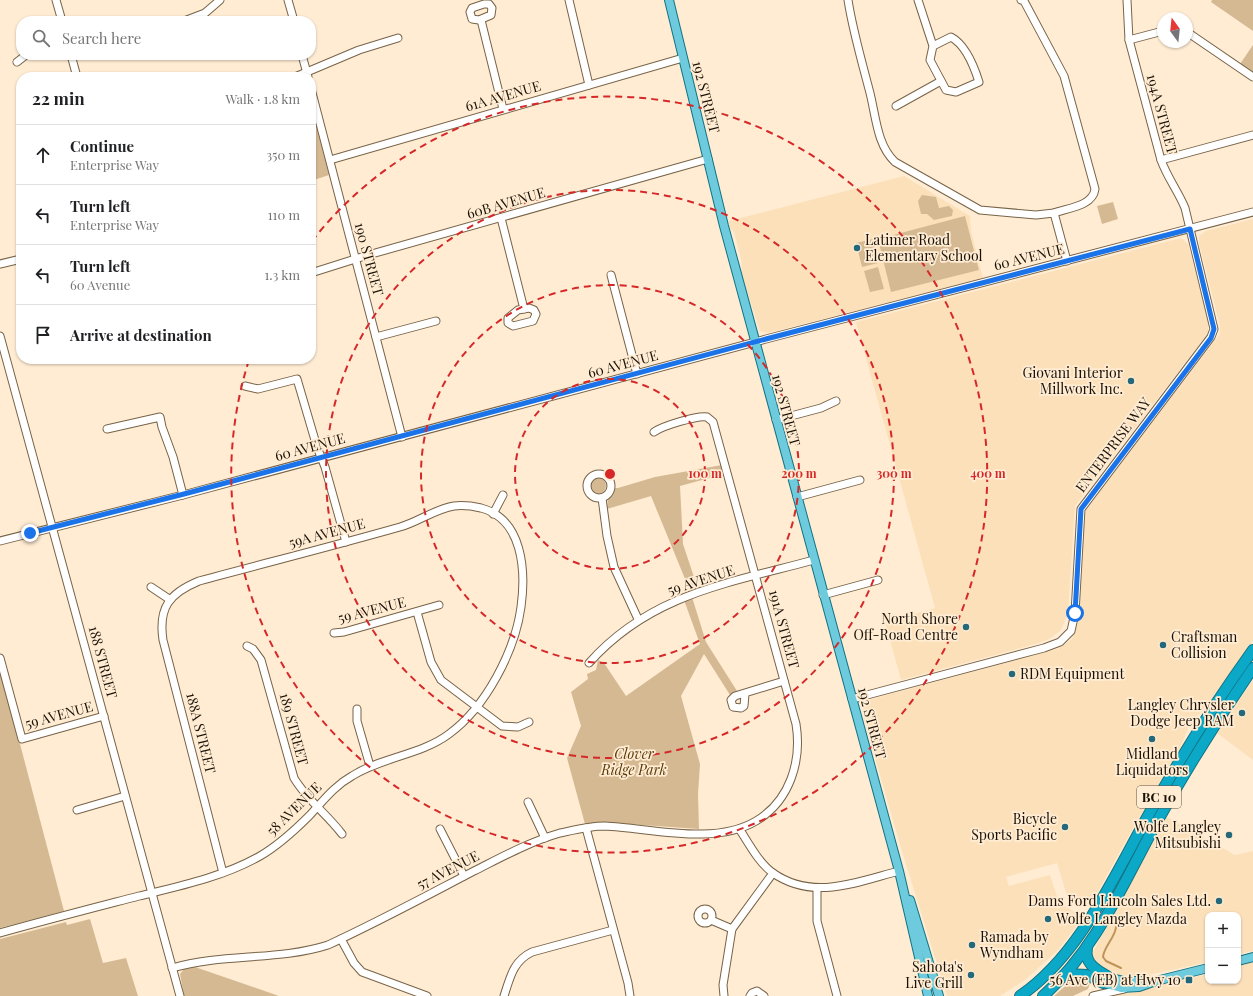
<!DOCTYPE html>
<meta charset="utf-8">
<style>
body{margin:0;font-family:"Playfair Display",serif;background:#f6f6f6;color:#202124}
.controls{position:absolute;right:12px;bottom:12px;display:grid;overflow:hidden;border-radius:8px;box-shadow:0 1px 3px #0004}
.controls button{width:36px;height:36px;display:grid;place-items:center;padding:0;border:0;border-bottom:1px solid #e0e0e0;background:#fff;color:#202124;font:20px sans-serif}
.compass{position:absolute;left:1157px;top:12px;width:36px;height:36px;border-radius:50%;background:#fff;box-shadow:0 1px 3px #0004;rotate:345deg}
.stop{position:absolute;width:12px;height:12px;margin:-9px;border:3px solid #1a73e8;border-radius:50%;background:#fff}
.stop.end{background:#1a73e8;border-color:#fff;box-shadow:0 1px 4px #0008}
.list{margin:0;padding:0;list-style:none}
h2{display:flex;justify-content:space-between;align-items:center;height:52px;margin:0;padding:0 16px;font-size:17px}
h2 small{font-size:13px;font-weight:400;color:#757577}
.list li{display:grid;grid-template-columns:26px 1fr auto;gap:12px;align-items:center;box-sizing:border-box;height:60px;padding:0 16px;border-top:1px solid #e0e0e0}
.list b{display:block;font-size:15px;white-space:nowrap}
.list p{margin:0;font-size:13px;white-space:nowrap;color:#757577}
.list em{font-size:13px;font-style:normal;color:#757577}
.icon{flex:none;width:22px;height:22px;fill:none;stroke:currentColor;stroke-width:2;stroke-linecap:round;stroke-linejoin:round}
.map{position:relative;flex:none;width:1253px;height:996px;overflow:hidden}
.search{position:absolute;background:#fff;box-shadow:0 1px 3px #0004;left:16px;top:16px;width:300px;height:44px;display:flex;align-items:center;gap:10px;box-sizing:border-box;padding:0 14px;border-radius:16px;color:#757577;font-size:15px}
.panel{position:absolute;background:#fff;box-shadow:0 1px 3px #0004;left:16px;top:72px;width:300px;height:292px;border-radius:16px}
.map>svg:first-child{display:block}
</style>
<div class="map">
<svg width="1253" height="996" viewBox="0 0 1253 996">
<rect width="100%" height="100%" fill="#ffecd3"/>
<!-- built -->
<g fill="#fce0ba">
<polygon points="904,176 970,216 971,231 983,278 768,333 760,331 741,273 742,263 734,232 730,228 729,221"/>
<polygon points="1253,219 1253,640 1210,702 1189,726 1181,746 1132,830 1091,904 1083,905 1067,896 1057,863 1006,877 1009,886 1050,875 1059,902 1079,915 1079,923 1058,950 1025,980 1000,996 947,996 901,848 864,720 863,705 868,700 1058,649 1072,639 1078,623 1084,524 1086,509 1220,334 1220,326 1199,243 1199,236 1206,231"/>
<polygon points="1181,238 1188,244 1208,319 1208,333 1075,506 1068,613 1061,630 1051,638 1039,643 901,680 885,622 935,608 856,322"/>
<polygon points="1253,680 1253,760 1217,733"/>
<polygon points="1167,817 1235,855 1253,851 1253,951 1238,954 1238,915 1208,915 1208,962 1148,975 1121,976 1112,973 1103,969 1093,961 1093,952"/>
<polygon points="1253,962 1253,996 1111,996 1208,974 1208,981 1238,981 1238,966"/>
</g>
<!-- green -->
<g fill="#d5b993">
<polygon points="1212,0 1253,0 1253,31 1211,2"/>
<polygon points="1253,45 1253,73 1240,64"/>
<polygon points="316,124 329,175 311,181 311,126"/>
<polygon points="922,195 936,197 939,208 949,206 953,210 952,216 934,220 927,214 921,214 918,201"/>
<polygon points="1113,202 1118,219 1102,224 1097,206"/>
<polygon points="965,216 979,270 891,292 878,239"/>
<polygon points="873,239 878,263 862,267 856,243"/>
<polygon points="878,267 884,289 870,292 864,271"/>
<polygon points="722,465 724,474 680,486 683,544 698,589 690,591 651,496 607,509 608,499 613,488 618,488 655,477"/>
<circle cx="598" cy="486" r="8"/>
<polygon points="692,597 706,642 737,691 730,695 704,654 681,696 700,764 698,794 699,829 614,823 585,824 567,758 581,726 571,692 588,679 587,674 596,670 598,660 604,663 626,696 700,644 684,600"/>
<polygon points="0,668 64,911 0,928"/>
<polygon points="90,919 103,963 126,958 138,996 0,996 0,939 66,922 67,925"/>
<polygon points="195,967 279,996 184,996 180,974 184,969"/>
<polygon points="1081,978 1090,983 1088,989 1073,996 1054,996 1072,980"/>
</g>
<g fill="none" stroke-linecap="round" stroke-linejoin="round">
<!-- stream -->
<path stroke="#bf9459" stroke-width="2" d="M1116 927C1115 938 1104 946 1103 957L1106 961 1121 968"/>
<!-- minor casing -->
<g stroke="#776347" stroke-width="9">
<g id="minor">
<polyline points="56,0 62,21"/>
<polyline points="288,0 294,21"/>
<polyline points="569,0 589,85"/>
<path d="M848 0C853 32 862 62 870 93 876 117 877 145 895 162L980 210 1036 215 1054 213 1067 261"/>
<path d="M918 0 933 46 930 60 946 90 956 92 979 82C974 66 966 45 951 37L933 46"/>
<path d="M1021 0 1024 1 1064 76 1095 189C1093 206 1068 208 1054 213"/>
<polygon points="484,4 489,4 492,8 491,15 479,20 472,19 470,12 472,8"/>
<polyline points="481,20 503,109"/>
<polyline points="184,21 205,13 220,0"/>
<polyline points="1187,32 1253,77"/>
<polyline points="1129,40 1163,31"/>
<polyline points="71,55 77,77"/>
<polyline points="302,55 308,77"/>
<polyline points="17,62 26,55"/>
<polyline points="295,77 359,50 398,38"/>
<polyline points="311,89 402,437"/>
<polyline points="896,106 941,81"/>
<polyline points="330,160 683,58"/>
<polyline points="1161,160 1253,135"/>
<polyline points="501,218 524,309"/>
<polyline points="0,264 21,259"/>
<polyline points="311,273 368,255 708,159"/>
<polyline points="611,275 637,374"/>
<polygon points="529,308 534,310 536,314 533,321 513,326 508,323 508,318 518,310"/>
<polyline points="0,336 180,996"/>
<polyline points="376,337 436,321"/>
<polyline points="245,386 258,389 297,379 317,447 325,467 346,542"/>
<polyline points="776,420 821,408 836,401"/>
<polyline points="107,429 160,417 162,427 173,457 183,495"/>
<circle cx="599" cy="486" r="12"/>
<polyline points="797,497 860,480"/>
<polyline points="602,498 607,536 614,567 638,619"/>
<polyline points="493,514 503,495"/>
<polyline points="0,541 183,495 766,339 1253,212"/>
<polyline points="151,587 169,599"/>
<polyline points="823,595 878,580"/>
<polyline points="417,612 431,662 441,680 502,726 518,727 529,722"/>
<polyline points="334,633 344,632 439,605"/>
<path d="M247 646 253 649 261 660 294 778C307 800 327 814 342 834"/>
<polyline points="0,658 22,739 104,716"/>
<path d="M589 663C650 594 729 583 814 560"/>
<polyline points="745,694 744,706 741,708 733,707 731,700 735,696 784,681"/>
<path d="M852 699 1044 648 1060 642 1071 631 1075 613 1081 509 1211 337 1214 329 1185 208C1178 191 1167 177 1161 160L1129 40 1127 0"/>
<polyline points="357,709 357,721 370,766"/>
<polyline points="528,802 545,838"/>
<polyline points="77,810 125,796"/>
<polyline points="586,828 628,983 630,996"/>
<polyline points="440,829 464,876"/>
<path d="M740 830C749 844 759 863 773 873 813 901 857 882 899 871"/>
<polyline points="817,889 817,921 837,996"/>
<circle cx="705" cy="916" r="7"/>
<polyline points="711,920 732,929"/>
<path d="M0 933C46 920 93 908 139 896 180 886 223 877 260 856 279 845 294 831 309 816 323 801 334 786 352 776 382 757 421 755 449 734 486 707 515 651 521 607 526 571 523 519 481 508 472 506 463 505 454 506 435 509 418 522 400 527 333 546 266 563 199 581 170 593 158 607 163 640L223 873"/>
<polyline points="341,939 354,963 362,972 427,996"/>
<path d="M172 968C223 953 278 961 328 945 378 922 426 896 474 871 502 857 529 842 560 833 574 830 590 826 605 826 651 828 714 846 756 821 790 801 802 761 796 724L713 422 707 417C698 415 662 426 654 432"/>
<path d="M504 996C510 978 513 961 532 952L613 930"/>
<polyline points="724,996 723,985 732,929 773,873"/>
<polyline points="750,996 752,993 757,991 764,996"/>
<polyline points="1093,996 1124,989"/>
</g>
</g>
<!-- major casing -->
<g stroke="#117383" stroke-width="10">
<g id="major">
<polyline points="669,0 724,226 899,871 928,996"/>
<polyline points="910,900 939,996"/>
<polyline points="1238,961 1253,957"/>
<path d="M1107 976C1122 984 1137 980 1154 981"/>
<polyline points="1103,983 1121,988 1139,987 1156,981 1208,968"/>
</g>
</g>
<!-- highway casing -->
<g stroke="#117383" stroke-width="12">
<g id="highway">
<path d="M1087 948C1084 963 1096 970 1107 976"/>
<polyline points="1066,974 1087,975 1103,983"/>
<path d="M1020 996C1080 955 1114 876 1149 814 1180 758 1215 703 1253 650"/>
<path d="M1043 996C1097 949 1124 881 1158 820 1187 768 1219 717 1253 668"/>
</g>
</g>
<!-- minor -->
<use href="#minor" stroke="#fff" stroke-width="7"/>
<!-- major -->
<use href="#major" stroke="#6dcbdd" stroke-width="8"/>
<!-- highway -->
<use href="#highway" stroke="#0ca8c7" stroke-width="10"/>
</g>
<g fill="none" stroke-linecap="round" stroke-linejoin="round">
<!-- route -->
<polyline stroke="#1a73e8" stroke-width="5" points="30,533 184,494 766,339 1190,229 1214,329 1211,338 1081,509 1075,613"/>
</g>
<!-- distance rings -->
<g fill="none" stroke="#d62828" stroke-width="2" stroke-dasharray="7 5">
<circle cx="610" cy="474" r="95"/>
<circle cx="610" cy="474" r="189"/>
<circle cx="610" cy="474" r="284"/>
<path d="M312 241A378 378 0 1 1 249 360"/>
</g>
<!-- markers -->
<g fill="#246879" stroke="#ffecd3" stroke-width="1.5">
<circle cx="857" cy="248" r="4"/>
<circle cx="1131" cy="381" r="4"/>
<circle cx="966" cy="627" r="4"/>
<circle cx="1163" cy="645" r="4"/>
<circle cx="1012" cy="674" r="4"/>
<circle cx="1242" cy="713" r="4"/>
<circle cx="1152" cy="739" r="4"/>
<circle cx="1065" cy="827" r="4"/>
<circle cx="1229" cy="835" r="4"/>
<circle cx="1219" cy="901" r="4"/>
<circle cx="1048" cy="919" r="4"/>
<circle cx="972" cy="945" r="4"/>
<circle cx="971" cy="975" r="4"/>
<rect x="1185" y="976" width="8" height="8" rx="2"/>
</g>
<g text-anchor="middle" stroke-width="3.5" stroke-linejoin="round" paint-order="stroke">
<!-- shield labels -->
<rect fill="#ffecd3" stroke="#5e5344" stroke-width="1" x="1137" y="786" width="44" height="22" rx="3"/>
<g font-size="13" font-weight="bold" fill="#191106">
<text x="1159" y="802">BC 10</text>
</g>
<!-- street labels -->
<g font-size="14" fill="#191106" stroke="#ffecd3">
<text transform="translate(503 96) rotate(-16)" y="5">61A AVENUE</text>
<text transform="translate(706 97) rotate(76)" y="5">192 STREET</text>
<text transform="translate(1162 114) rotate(75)" y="5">194A STREET</text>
<text transform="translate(506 203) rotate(-16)" y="5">60B AVENUE</text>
<text transform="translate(1029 257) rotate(-14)" y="5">60 AVENUE</text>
<text transform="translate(369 259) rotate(75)" y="5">190 STREET</text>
<text transform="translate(623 364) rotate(-15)" y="5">60 AVENUE</text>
<text transform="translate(786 410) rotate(75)" y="5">192 STREET</text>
<text transform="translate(1113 445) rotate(-53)" y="5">ENTERPRISE WAY</text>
<text transform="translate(310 447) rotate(-15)" y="5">60 AVENUE</text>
<text transform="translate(327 533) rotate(-15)" y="5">59A AVENUE</text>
<text transform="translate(701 580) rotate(-18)" y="5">59 AVENUE</text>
<text transform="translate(372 610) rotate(-14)" y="5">59 AVENUE</text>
<text transform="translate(784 629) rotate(75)" y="5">191A STREET</text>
<text transform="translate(103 662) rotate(75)" y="5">188 STREET</text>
<text transform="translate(59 715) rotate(-15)" y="5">59 AVENUE</text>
<text transform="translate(872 723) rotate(75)" y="5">192 STREET</text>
<text transform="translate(294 729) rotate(75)" y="5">189 STREET</text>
<text transform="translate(201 733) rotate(76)" y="5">188A STREET</text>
<text transform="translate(294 809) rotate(-44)" y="5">58 AVENUE</text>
<text transform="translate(448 870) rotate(-27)" y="5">57 AVENUE</text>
</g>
<!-- poi labels -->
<g font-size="14" fill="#191106" stroke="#ffecd3" text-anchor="end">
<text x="865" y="245" text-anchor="start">Latimer Road<tspan x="865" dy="16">Elementary School</tspan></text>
<text x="1123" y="378">Giovani Interior<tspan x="1123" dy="16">Millwork Inc.</tspan></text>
<text x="958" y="624">North Shore<tspan x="958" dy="16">Off-Road Centre</tspan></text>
<text x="1171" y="642" text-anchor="start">Craftsman<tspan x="1171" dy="16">Collision</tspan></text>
<text x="1020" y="679" text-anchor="start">RDM Equipment</text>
<text x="1234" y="710">Langley Chrysler<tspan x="1234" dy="16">Dodge Jeep RAM</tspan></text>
<text x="1152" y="759" text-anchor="middle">Midland<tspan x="1152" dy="16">Liquidators</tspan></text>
<text x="1057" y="824">Bicycle<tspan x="1057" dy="16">Sports Pacific</tspan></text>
<text x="1221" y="832">Wolfe Langley<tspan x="1221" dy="16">Mitsubishi</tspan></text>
<text x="1211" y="906">Dams Ford Lincoln Sales Ltd.</text>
<text x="1056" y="924" text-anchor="start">Wolfe Langley Mazda</text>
<text x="980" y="942" text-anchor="start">Ramada by<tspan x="980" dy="16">Wyndham</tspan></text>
<text x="963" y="972">Sahota's<tspan x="963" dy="16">Live Grill</tspan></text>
<text x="1181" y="985">56 Ave (EB) at Hwy 10</text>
</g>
<!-- park labels -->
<g font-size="14" font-style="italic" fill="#583b09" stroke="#ffecd3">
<text x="634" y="759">Clover<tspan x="634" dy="16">Ridge Park</tspan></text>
</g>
</g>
<circle cx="610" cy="474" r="6" fill="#d62828" stroke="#ffecd3" stroke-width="2"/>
<g font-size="12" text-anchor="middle" font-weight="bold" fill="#d62828" stroke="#ffecd3" stroke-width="3.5" stroke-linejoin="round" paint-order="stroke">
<text x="705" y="478">100 m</text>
<text x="799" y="478">200 m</text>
<text x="894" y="478">300 m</text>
<text x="988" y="478">400 m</text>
</g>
</svg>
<div class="controls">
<button>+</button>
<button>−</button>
</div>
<svg class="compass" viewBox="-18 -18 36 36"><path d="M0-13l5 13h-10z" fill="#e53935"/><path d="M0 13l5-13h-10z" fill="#757577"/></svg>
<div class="stop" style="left:1075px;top:613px"></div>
<div class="stop end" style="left:30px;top:533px"></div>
<div class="search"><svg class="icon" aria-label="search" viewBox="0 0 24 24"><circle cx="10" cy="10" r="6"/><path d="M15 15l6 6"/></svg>Search here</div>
<section class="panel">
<h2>22 min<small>Walk · 1.8 km</small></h2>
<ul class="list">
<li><svg class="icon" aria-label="ahead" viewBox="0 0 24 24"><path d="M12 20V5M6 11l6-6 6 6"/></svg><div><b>Continue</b><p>Enterprise Way</p></div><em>350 m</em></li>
<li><svg class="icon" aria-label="left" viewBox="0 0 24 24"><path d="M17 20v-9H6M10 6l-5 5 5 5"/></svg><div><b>Turn left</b><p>Enterprise Way</p></div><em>110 m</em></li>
<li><svg class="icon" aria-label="left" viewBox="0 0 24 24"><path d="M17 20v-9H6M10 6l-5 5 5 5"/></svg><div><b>Turn left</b><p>60 Avenue</p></div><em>1.3 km</em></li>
<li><svg class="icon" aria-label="arrive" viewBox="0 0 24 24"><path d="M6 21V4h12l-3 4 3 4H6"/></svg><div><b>Arrive at destination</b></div></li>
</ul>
</section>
</div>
